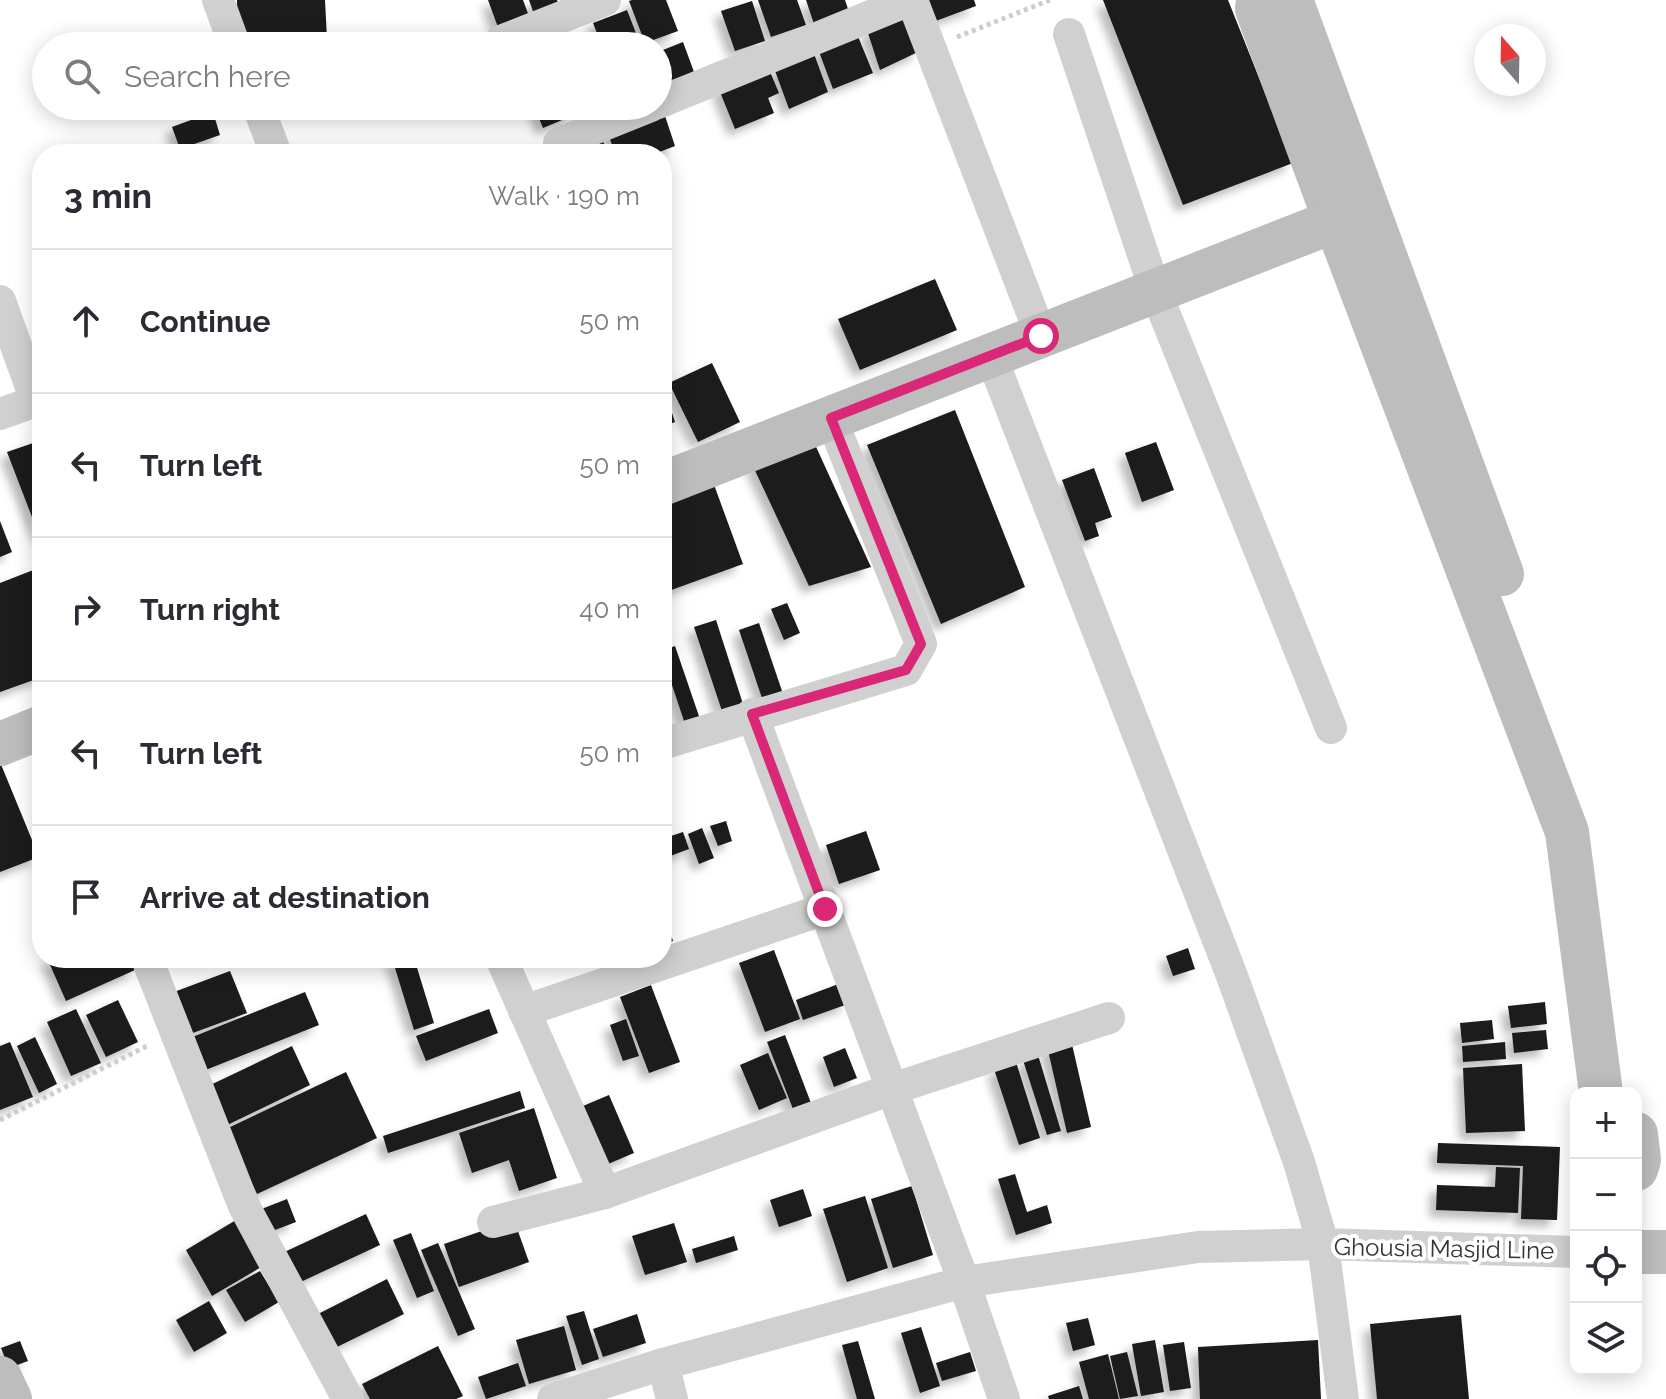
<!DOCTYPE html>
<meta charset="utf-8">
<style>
body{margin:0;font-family:Raleway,sans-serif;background:#f2f2f3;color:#2b2b33}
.controls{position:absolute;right:24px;bottom:24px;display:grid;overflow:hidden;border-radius:16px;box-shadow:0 4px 20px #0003}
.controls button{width:72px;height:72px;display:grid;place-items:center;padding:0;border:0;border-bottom:2px solid #e1e1e2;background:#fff;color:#2b2b33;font:40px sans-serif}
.compass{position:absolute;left:1474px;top:24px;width:72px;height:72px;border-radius:50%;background:#fff;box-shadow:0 4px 20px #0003;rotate:340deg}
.stop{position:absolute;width:24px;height:24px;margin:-18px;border:6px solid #db2777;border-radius:50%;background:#fff}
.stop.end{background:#db2777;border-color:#fff;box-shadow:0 2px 8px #0008}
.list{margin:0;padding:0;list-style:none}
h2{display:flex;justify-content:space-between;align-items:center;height:104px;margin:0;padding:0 32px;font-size:34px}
h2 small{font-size:26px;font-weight:400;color:#7c7c81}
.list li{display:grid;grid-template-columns:52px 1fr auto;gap:24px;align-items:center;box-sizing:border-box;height:144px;padding:0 32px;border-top:2px solid #e1e1e2}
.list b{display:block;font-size:30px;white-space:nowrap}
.list em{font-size:26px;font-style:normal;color:#7c7c81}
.icon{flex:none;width:44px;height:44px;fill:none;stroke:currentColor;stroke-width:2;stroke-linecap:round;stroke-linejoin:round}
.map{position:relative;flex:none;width:1666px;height:1399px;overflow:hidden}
.search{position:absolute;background:#fff;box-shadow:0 4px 20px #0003;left:32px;top:32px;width:640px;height:88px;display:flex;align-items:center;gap:20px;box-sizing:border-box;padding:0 28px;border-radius:44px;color:#7c7c81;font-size:30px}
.panel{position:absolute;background:#fff;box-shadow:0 4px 20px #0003;left:32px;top:144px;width:640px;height:824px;border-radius:32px}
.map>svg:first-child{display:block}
</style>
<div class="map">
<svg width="1666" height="1399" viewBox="0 0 1666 1399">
<defs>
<filter id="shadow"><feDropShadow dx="-7" dy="7" stdDeviation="4" flood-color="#0004"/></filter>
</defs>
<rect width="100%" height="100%" fill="#fff"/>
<!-- building -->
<g fill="#1a1a1a" filter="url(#shadow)">
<polygon points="237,0 325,0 327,39 271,46 238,46"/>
<polygon points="488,0 523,0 530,19 499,30"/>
<polygon points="529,0 557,0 560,7 535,17"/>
<polygon points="632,0 666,0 678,31 645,43 629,1"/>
<polygon points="758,0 797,0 806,25 771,37"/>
<polygon points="806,0 845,0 849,12 814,24"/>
<polygon points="924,0 974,0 976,6 933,22"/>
<polygon points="1103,0 1228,0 1293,163 1183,205"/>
<polygon points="752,1 765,41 735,51 721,11"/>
<polygon points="627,10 641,46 602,46 593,23"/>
<polygon points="905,14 920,51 880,70 867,30"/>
<polygon points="857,34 873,73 833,89 818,49"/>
<polygon points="683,42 694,72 658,85 658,52"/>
<polygon points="813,51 828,92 789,109 774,68"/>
<polygon points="768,67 779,93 768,98 774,113 735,129 718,87"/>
<polygon points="534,106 570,106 574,115 543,128"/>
<polygon points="578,106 609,106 582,117"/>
<polygon points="663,110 675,146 654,154 615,154 607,130"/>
<polygon points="213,112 220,135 180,149 172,127"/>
<polygon points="601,136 608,154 563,154"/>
<polygon points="935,279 957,330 860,370 838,319"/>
<polygon points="712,363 740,422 698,442 669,383"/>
<polygon points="662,383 675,422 662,427"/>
<polygon points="955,410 1025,587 941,624 867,445"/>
<polygon points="812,438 871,567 809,586 752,464"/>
<polygon points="42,440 42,543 7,452"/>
<polygon points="1156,442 1174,490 1142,502 1125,453"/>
<polygon points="1094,468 1112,517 1095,523 1099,536 1085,541 1062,480"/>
<polygon points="713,482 743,564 663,593 662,501"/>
<polygon points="0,521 12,552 0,557"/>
<polygon points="36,569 42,584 42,677 0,692 0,583"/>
<polygon points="787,603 800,633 784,640 771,609"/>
<polygon points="716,620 743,704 722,711 694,627"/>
<polygon points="759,623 783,694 763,701 739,630"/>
<polygon points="675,646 701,722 686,727 662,655 662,651"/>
<polygon points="0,762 39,857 0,872"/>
<polygon points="726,821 732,841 718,846 710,826"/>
<polygon points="702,828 714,858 699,864 688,834"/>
<polygon points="866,831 880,870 839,884 826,845"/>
<polygon points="683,832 689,849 662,859 662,839"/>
<polygon points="662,909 673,941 662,945"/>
<polygon points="1188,948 1195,969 1173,976 1166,956"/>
<polygon points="774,950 800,1019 765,1032 739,963"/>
<polygon points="47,958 129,958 135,970 66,1001"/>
<polygon points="392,958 414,958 434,1023 414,1030"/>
<polygon points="230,971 247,1013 190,1034 174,992"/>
<polygon points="841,983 848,1004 803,1020 796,1000"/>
<polygon points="651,985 680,1062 649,1073 620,997"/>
<polygon points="305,992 319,1025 203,1071 190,1038"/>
<polygon points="118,1000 138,1042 106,1057 86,1015"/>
<polygon points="1545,1002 1547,1024 1511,1028 1508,1006"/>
<polygon points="76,1009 101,1063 71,1076 47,1022"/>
<polygon points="489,1009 498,1033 426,1061 416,1036"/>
<polygon points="626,1019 639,1056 623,1061 610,1025"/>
<polygon points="1492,1020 1494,1039 1462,1043 1460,1023"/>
<polygon points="1546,1030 1548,1049 1514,1053 1512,1033"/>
<polygon points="785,1035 811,1103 793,1109 767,1042"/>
<polygon points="35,1037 57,1084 39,1093 17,1046"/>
<polygon points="1071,1040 1091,1127 1067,1133 1047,1046"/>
<polygon points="10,1042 33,1097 0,1110 0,1046"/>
<polygon points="1505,1042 1506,1059 1463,1062 1462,1046"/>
<polygon points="292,1046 310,1085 221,1128 202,1089"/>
<polygon points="845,1048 857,1078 834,1087 823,1057"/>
<polygon points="768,1053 787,1098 759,1110 740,1065"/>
<polygon points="1038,1055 1061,1131 1047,1135 1023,1060"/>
<polygon points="1016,1062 1040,1138 1019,1145 994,1069"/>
<polygon points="1522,1064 1525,1131 1466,1133 1463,1068"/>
<polygon points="346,1072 377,1138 257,1194 226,1129"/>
<polygon points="520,1091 525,1108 388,1153 383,1136"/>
<polygon points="609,1095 634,1153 608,1164 583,1106"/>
<polygon points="534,1108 557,1178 519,1191 509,1160 472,1173 459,1133"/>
<polygon points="1438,1143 1560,1147 1557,1220 1521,1219 1523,1166 1437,1163"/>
<polygon points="1496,1167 1520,1168 1518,1213 1436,1210 1437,1185 1495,1187"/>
<polygon points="1015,1174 1027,1212 1047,1205 1052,1223 1016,1235 998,1179"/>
<polygon points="912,1186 933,1255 893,1268 871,1199"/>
<polygon points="803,1189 812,1216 779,1227 770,1200"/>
<polygon points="865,1196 888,1268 847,1282 823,1209"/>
<polygon points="287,1199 296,1222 267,1233 259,1210"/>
<polygon points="366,1214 380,1245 292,1286 278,1255"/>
<polygon points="236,1220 263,1266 212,1296 186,1250"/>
<polygon points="514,1220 529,1262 459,1287 444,1244"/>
<polygon points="674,1223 687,1262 645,1275 632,1236"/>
<polygon points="411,1233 434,1291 417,1298 393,1240"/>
<polygon points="734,1236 738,1250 696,1263 692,1249"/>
<polygon points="438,1243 475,1329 458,1336 421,1250"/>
<polygon points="260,1271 279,1302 245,1322 226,1290"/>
<polygon points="387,1279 404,1314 335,1348 318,1314"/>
<polygon points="209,1301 227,1333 194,1352 176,1320"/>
<polygon points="584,1311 599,1359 582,1365 566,1316"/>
<polygon points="637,1314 646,1343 603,1357 593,1329"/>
<polygon points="1461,1315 1469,1399 1377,1399 1370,1324"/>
<polygon points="1088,1318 1095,1345 1073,1351 1066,1323"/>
<polygon points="564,1326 576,1370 529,1384 516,1340"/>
<polygon points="921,1327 940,1386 920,1393 901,1333"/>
<polygon points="1155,1340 1164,1392 1141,1396 1132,1344"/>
<polygon points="1318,1340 1321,1399 1200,1399 1198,1347"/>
<polygon points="20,1341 28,1361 9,1368 1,1348"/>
<polygon points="858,1341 875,1399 857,1399 842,1345"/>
<polygon points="1184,1342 1191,1388 1170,1391 1163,1345"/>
<polygon points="438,1346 463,1396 456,1399 370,1399 362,1384"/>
<polygon points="970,1352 976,1371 942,1381 936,1363"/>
<polygon points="1127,1352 1138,1396 1120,1399 1110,1356"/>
<polygon points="1108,1354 1119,1399 1089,1399 1079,1362"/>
<polygon points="518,1363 526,1386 486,1399 478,1377"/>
<polygon points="1079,1386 1083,1399 1049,1399 1048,1396"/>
</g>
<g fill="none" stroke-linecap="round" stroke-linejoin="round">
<!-- path -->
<g stroke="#cdcdcd" stroke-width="5" stroke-dasharray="4 4" stroke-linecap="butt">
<polyline points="957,37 1050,0"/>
<polyline points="0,1120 149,1045"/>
</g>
<!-- street -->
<g stroke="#d0d0d0" stroke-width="32">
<polyline points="218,0 235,46"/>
<polyline points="912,0 1041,336"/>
<polyline points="1069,34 1155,290 1331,728"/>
<polyline points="501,41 605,0"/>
<polyline points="658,103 910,0"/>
<polyline points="258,106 276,154"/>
<polyline points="559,143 651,106"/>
<polyline points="0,301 36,401"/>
<polyline points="991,356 1232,976 1299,1162 1323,1244 1343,1399"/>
<polyline points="0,414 42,399"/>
<polyline points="752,714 964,1282 1004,1399"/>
<polyline points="662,744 906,670 921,644 831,418"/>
<polyline points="501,958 605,1193"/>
<polyline points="149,964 244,1206 348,1399"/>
<polyline points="524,1011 825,909"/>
<polyline points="493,1222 605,1193 892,1089 1109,1018"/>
<polyline points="663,1364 672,1399"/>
<polyline points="553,1399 663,1364 964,1282 1198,1247 1323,1244 1576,1252"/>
</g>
<!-- secondary -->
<g stroke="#bdbdbd" stroke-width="44">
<polyline points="1258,0 1257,9 1335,220 1567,832 1601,1093"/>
<polyline points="1291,0 1502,574"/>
<polyline points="662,484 1360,211"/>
<polyline points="0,744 42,727"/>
<polyline points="1636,1134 1639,1160 1636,1169"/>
<polyline points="1636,1252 1666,1252"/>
<polyline points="0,1378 10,1399"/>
</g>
</g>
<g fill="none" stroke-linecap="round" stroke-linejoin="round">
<!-- route -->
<polyline stroke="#db2777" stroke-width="10" points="825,909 752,714 906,670 921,644 831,418 1041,336"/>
</g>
<g text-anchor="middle" stroke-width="8" stroke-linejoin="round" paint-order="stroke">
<!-- street labels -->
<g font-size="24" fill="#333" stroke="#fff">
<text transform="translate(1444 1249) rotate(1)" y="8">Ghousia Masjid Line</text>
</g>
</g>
</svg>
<div class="controls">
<button>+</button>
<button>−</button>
<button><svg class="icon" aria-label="locate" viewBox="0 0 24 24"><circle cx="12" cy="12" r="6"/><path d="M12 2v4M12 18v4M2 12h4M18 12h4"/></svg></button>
<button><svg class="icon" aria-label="layers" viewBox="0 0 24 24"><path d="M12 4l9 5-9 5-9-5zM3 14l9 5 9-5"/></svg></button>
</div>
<svg class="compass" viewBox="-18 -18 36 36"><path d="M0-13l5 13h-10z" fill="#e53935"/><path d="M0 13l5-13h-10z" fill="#7c7c81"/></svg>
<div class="stop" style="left:1041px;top:336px"></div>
<div class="stop end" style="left:825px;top:909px"></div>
<div class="search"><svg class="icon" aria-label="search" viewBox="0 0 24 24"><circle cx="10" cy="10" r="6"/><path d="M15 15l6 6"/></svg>Search here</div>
<section class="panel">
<h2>3 min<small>Walk · 190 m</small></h2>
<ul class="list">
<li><svg class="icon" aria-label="ahead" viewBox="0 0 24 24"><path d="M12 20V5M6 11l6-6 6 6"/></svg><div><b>Continue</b></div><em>50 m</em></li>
<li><svg class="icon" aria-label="left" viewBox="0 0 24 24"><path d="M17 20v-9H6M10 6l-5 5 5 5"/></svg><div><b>Turn left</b></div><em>50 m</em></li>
<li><svg class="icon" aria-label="right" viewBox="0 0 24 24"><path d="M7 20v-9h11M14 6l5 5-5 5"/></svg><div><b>Turn right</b></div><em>40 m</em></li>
<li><svg class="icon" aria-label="left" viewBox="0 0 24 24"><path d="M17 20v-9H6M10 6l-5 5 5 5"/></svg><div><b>Turn left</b></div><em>50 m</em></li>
<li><svg class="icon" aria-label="arrive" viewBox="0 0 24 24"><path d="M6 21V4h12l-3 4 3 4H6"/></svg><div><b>Arrive at destination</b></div></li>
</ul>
</section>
</div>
